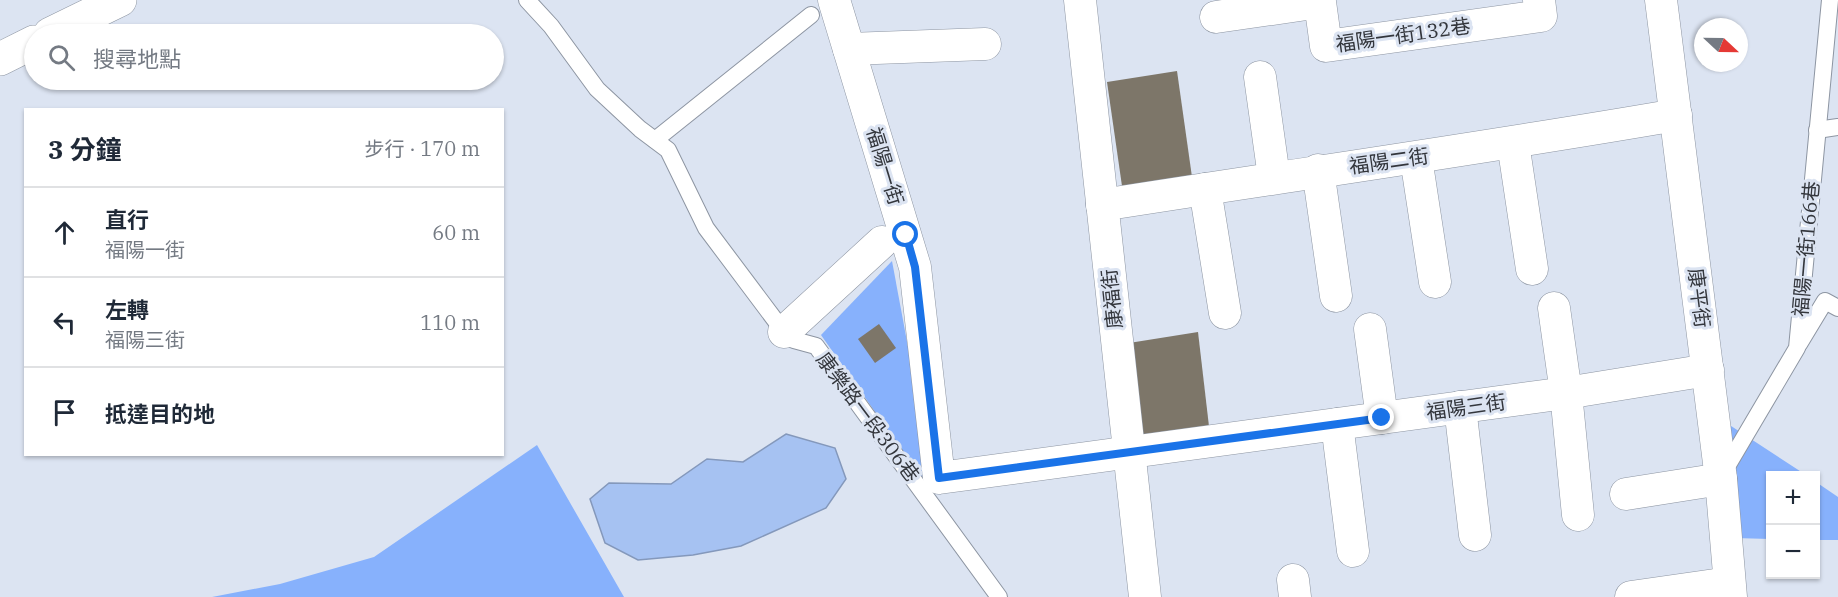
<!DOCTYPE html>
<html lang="zh-TW">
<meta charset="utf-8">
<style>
body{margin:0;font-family:"IBM Plex Serif","Noto Sans TC",serif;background:#f2f2f3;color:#1f2937}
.controls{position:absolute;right:18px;bottom:18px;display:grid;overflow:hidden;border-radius:0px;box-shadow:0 2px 4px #0004}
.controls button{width:54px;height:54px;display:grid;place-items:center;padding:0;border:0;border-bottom:2px solid #e0e1e3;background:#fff;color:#1f2937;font:30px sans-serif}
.compass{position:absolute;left:1694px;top:18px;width:54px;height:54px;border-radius:50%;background:#fff;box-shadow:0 2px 4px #0004;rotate:112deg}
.stop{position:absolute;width:18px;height:18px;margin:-14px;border:4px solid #1a73e8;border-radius:50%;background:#fff}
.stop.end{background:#1a73e8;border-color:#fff;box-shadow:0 2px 6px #0008}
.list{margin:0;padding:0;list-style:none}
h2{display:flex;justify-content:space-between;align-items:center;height:78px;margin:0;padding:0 24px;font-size:26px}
h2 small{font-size:20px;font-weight:400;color:#747a83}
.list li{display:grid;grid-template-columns:39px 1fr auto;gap:18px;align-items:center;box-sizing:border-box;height:90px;padding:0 24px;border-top:2px solid #e0e1e3}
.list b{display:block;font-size:22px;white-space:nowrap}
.list p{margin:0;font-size:20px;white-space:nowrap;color:#747a83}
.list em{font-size:20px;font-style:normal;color:#747a83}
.icon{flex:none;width:33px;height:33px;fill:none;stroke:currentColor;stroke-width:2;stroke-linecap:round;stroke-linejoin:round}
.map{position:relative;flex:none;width:1838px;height:597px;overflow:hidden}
.search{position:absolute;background:#fff;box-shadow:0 2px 4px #0004;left:24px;top:24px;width:480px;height:66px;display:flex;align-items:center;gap:15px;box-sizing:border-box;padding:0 21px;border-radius:33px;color:#747a83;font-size:22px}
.panel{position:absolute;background:#fff;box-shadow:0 2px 4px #0004;left:24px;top:108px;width:480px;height:348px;border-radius:0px}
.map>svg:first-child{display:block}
</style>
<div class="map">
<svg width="1838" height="597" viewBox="0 0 1838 597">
<rect width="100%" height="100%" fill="#dce4f2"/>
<!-- green -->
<g fill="#87b1fc">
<polygon points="892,261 932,476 925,483 821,335"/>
<polygon points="1728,424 1806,475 1770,476 1770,539 1734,538"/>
<polygon points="537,445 624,597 212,597 280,584 374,557"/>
<polygon points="1816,482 1838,497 1838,540 1816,540"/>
</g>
<!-- water -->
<polygon fill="#a6c2f2" stroke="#8498bb" stroke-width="1.5" points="786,434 835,448 846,479 826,508 741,546 693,555 638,560 605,543 590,499 609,483 671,484 707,459 743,462"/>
<!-- building -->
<g fill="#7d7669">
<polygon points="1177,71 1192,177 1122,186 1107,82"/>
<polygon points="879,324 896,348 875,363 858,339"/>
<polygon points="1198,332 1210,435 1140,443 1129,343"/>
</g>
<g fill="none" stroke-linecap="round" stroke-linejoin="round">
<!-- lane casing -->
<g stroke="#8d95a2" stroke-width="18">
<g id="lane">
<polyline points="527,0 551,26 597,89 640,129 668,150 706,228 784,332 794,340 816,346 999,597"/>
<polyline points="1817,130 1838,127"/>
<polyline points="655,140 811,15"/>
<polyline points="1799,344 1825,301 1838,308"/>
<polyline points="1722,475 1797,348 1830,0"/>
</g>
</g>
<!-- street casing -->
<g stroke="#8d95a2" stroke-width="33">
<g id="street">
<polyline points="834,0 915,267 939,478 1566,393 1708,370"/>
<polyline points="1080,0 1145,597"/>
<polyline points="1661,0 1721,479 1731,597"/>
<polyline points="1216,17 1320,2 1326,46 1541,16 1539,0"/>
<polyline points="849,49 985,44"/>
<polyline points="1260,77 1274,177"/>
<polyline points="1513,143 1532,269"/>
<polyline points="1416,158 1435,282"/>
<polyline points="1318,170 1336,296"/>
<polyline points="1205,189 1225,313"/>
<path d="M1102 205C1293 175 1485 148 1676 115"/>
<polyline points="1554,308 1566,393 1578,515"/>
<polyline points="1370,329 1382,418"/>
<polyline points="784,332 882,242"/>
<polyline points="1460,407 1475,535"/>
<polyline points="1337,424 1353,551"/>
<polyline points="1626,494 1721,479"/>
<polyline points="1293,580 1295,597"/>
<polyline points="1631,597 1729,583"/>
</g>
</g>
<!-- secondary casing -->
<g stroke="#8d95a2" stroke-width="34">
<g id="secondary">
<polyline points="50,34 120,0"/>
<polyline points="0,59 34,42"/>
</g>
</g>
<!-- lane -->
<use href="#lane" stroke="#fff" stroke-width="16"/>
<!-- street -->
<use href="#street" stroke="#fff" stroke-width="32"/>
<!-- secondary -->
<use href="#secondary" stroke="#fff" stroke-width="33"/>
</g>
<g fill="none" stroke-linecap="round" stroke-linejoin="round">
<!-- route -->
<polyline stroke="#1a73e8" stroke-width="8" points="906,235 915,267 939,478 1382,418"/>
</g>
<g text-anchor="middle" stroke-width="6" stroke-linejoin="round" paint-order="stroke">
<!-- street labels -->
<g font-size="20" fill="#33363c" stroke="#dce4f2">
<text transform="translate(1403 35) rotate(-8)" y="7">福陽一街132巷</text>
<text transform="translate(1389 161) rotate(-8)" y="7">福陽二街</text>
<text transform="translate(885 166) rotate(73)" y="7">福陽一街</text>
<text transform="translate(1806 249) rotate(-85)" y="7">福陽一街166巷</text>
<text transform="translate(1699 298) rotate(83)" y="7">康平街</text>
<text transform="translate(1112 299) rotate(-96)" y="7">康福街</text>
<text transform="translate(1466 407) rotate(-8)" y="7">福陽三街</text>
<text transform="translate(868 417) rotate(53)" y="7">康樂路一段306巷</text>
</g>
</g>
</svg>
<div class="controls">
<button>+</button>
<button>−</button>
</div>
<svg class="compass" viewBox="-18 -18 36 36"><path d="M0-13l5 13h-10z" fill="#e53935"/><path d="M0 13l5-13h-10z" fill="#747a83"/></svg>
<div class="stop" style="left:906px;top:235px"></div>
<div class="stop end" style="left:1382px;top:418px"></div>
<div class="search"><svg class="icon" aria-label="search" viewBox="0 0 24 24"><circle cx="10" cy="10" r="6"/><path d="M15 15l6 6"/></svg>搜尋地點</div>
<section class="panel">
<h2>3 分鐘<small>步行 · 170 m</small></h2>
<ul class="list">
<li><svg class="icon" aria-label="ahead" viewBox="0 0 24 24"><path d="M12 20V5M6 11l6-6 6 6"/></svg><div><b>直行</b><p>福陽一街</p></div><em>60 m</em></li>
<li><svg class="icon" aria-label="left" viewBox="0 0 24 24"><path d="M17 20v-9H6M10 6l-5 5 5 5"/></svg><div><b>左轉</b><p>福陽三街</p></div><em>110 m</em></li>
<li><svg class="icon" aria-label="arrive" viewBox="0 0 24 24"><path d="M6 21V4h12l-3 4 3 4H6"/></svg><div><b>抵達目的地</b></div></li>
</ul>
</section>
</div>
